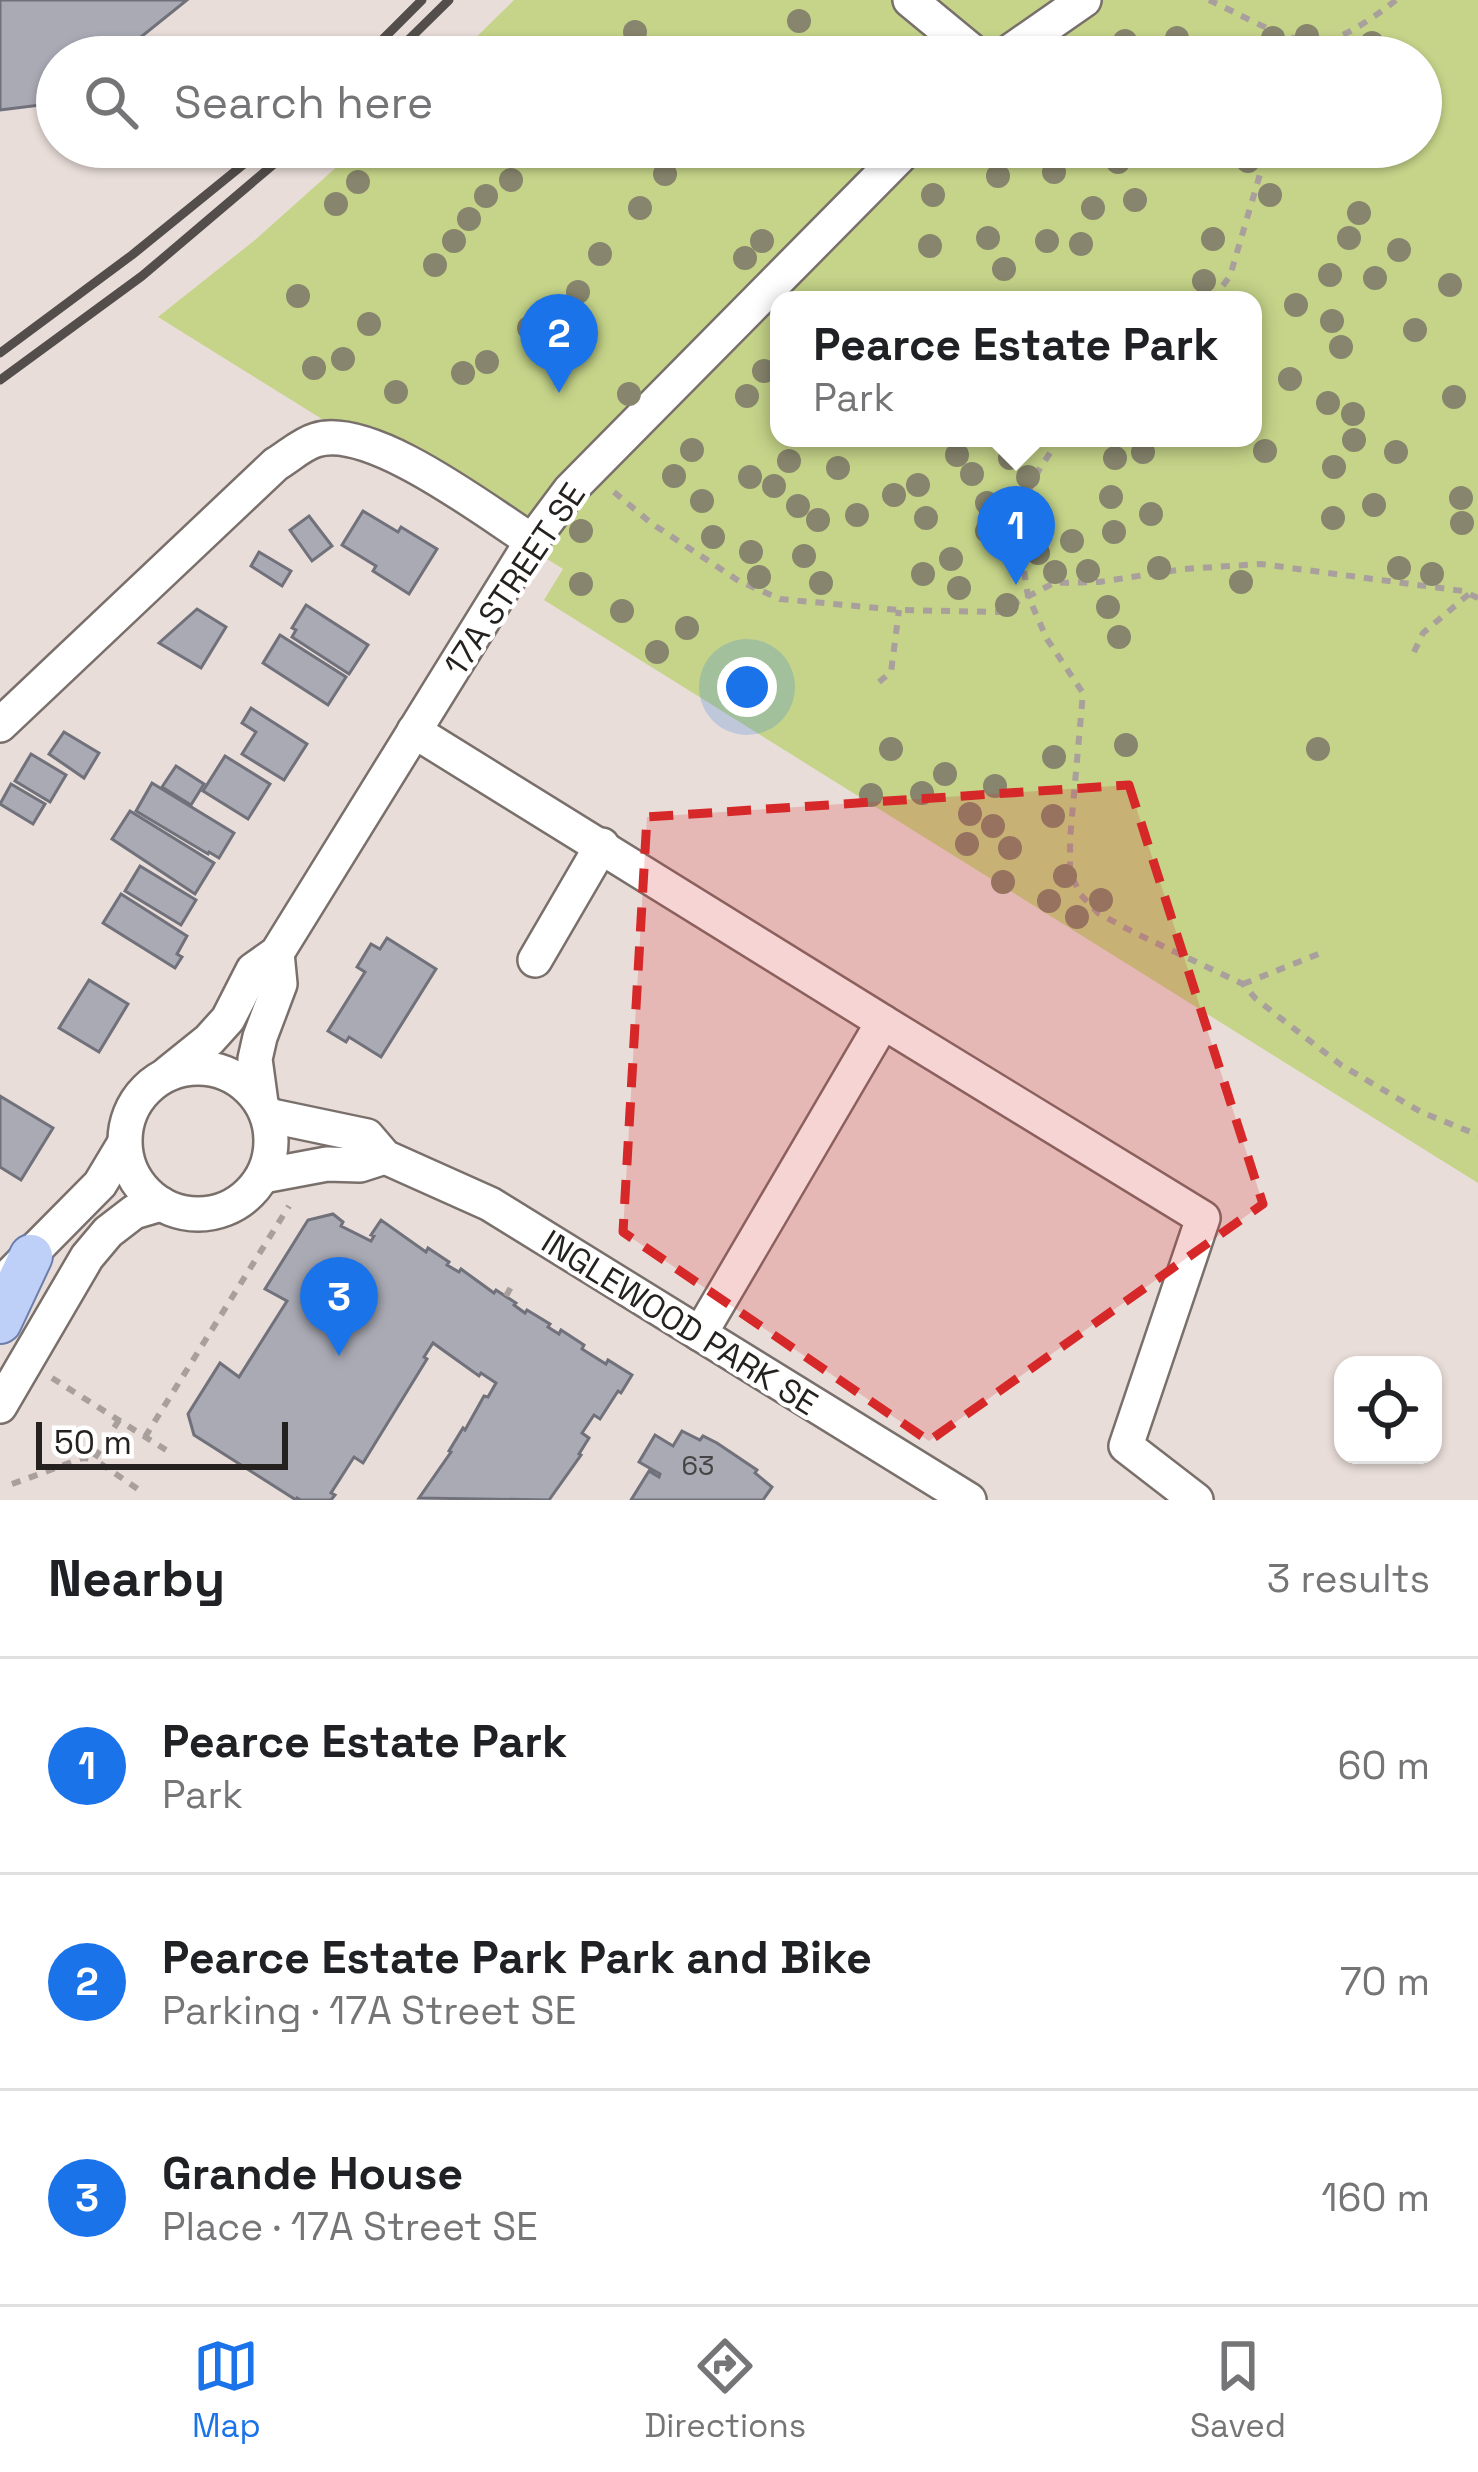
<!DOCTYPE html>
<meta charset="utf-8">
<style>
body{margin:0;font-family:"Space Grotesk",sans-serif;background:#f6f6f6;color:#202124}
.controls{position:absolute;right:36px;bottom:36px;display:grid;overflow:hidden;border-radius:24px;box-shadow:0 3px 9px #0004}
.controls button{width:108px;height:108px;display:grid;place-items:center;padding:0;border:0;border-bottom:3px solid #e0e0e0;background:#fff;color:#202124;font:60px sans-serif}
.scale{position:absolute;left:36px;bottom:30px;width:252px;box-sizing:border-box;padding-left:12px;border:6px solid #25211f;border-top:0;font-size:33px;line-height:42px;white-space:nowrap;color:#25211f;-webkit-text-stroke:9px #fff;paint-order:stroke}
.you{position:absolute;left:747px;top:687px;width:42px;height:42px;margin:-30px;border:9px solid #fff;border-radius:50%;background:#1a73e8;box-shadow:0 0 0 18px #1a73e833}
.badge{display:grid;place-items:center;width:78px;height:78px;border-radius:50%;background:#1a73e8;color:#fff;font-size:39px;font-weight:700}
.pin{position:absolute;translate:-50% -99px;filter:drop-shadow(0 3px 6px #0008)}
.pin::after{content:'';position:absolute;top:63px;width:42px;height:36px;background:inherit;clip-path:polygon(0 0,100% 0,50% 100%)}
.popup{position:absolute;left:770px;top:291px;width:492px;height:156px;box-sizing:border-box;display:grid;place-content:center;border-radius:24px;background:#fff;filter:drop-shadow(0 3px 9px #0005);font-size:39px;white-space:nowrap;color:#757577}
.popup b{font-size:45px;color:#202124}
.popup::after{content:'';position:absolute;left:50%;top:100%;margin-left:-24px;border:24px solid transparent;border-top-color:#fff}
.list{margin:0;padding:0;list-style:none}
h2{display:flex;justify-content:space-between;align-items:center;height:156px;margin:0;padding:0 48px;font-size:51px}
h2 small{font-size:39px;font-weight:400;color:#757577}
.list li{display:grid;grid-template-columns:78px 1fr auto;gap:36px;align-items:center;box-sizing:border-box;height:216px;padding:0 48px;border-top:3px solid #e0e0e0}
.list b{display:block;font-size:45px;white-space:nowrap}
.list p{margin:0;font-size:39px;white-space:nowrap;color:#757577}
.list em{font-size:39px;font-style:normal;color:#757577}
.icon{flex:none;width:66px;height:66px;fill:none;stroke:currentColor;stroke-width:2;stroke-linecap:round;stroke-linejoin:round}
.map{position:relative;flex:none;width:1478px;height:1500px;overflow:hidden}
.search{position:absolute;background:#fff;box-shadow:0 3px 9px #0004;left:36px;right:36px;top:36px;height:132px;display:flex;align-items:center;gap:30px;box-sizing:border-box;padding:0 42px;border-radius:66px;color:#757577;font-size:45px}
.sheet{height:804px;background:#fff}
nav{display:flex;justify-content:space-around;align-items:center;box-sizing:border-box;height:168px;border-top:3px solid #e0e0e0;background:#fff;font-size:33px;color:#757577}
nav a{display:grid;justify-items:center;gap:6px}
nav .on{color:#1a73e8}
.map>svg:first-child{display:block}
</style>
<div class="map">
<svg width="1478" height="1500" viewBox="0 0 1478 1500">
<rect width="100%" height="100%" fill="#e9ddd9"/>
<!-- green -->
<path fill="#c5d489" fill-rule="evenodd" d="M514 0H1478V1183L544 600 563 569 158 317 255 240 359 147H1421V57H456ZM779 300H1253V438H779Z"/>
<!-- building -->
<g fill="#a9aab4" stroke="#70717a" stroke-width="3">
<polygon points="0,0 187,0 116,57 57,57 57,103 0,110"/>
<polygon points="363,511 398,532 401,527 437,549 409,594 373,571 376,566 342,545"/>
<polygon points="309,516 332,546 312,561 290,530"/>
<polygon points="259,552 291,571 282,586 251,566"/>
<polygon points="306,605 368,645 349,674 292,637 296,630 292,628"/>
<polygon points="197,609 226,627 201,668 159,643"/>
<polygon points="280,635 346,677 328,705 263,663"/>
<polygon points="251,708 307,744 284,780 242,754 256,732 242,723"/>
<polygon points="64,732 99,753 84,778 49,754"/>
<polygon points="31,754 66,775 50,802 15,781"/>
<polygon points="225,756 270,784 248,819 203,791"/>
<polygon points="176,766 204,784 191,805 162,787"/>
<polygon points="152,783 234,833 219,858 209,852 208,854 136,811"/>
<polygon points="11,784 45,804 33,824 0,804"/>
<polygon points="130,811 214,863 195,894 112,839"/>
<polygon points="140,866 196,900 181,925 125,891"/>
<polygon points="121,894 187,936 177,954 182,957 175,968 103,923"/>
<polygon points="387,938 436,969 381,1057 349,1037 346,1042 328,1031 365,972 357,967 371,944 380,949"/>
<polygon points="89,980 128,1004 99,1052 59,1028"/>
<polygon points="0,1096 53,1128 21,1180 0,1167"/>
<polygon points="333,1214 343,1222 341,1226 371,1241 374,1236 371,1235 381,1220 426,1252 428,1248 449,1262 447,1265 459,1272 461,1269 494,1293 496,1290 516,1303 514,1305 525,1313 527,1310 550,1324 548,1327 559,1334 561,1330 584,1345 582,1349 606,1364 608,1360 632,1375 621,1393 618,1391 600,1419 594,1415 582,1433 589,1438 579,1454 581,1455 549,1500 419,1498 451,1452 449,1451 463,1428 465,1430 484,1396 488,1397 496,1383 481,1373 479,1376 433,1343 424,1357 427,1359 363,1463 354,1457 331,1493 335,1495 331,1500 301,1500 297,1498 296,1500 194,1435 188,1414 220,1363 239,1377 287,1301 265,1289 308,1220"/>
<polygon points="682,1431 700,1440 703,1436 717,1443 757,1470 755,1473 772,1487 763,1500 631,1500 649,1471 659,1477 660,1474 639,1462 655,1435 673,1446"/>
</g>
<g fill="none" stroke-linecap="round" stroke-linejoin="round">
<!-- minor casing -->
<g stroke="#796f6b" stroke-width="38">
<g id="minor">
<polyline points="910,0 979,57"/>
<polyline points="1002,57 1084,0"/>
<path d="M0 725 276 464C288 457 302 444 316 440 371 423 485 511 532 541"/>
<polyline points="414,731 883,1022 700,1334"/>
<polyline points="535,960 602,845"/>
<polyline points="883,1022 1203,1218 1126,1446 1196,1500"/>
<circle cx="198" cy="1141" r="73"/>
<polyline points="168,1073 209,1040 228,1019 253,970 277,953 532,541 570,490 909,147"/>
<polyline points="261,1103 255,1059 260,1037 280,984 277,953"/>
<polyline points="267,1115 367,1136 385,1157 490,1204 969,1500"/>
<polyline points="263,1176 327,1164 360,1165 385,1157"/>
<polyline points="12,1273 100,1184 124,1144"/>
<polyline points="0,1406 87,1257 108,1232 134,1212 161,1204"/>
</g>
</g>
<!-- major casing -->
<g stroke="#6c7da9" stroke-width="46">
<polyline id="major" points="0,1322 31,1256"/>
</g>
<!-- path -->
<g stroke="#a99f9c" stroke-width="6" stroke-dasharray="9 9" stroke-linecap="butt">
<path d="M1209 0C1238 13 1288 43 1319 42 1341 41 1379 14 1396 0"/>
<polyline points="1295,57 1300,39"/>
<polyline points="1212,300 1230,276 1268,147"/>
<polyline points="1060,438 1040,468 1021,506 1021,551 1028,596 1047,639 1083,693 1070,839 1070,872 1080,894 1098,913 1135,933 1243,984 1256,999 1341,1065 1421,1112 1478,1135"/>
<polyline points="614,492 651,523 739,581 780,599 899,610 998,612 1054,583 1099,582 1184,569 1261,564 1463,591 1478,598"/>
<polyline points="1414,652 1423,633 1469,594"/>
<polyline points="879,682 891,672 899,610"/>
<polyline points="1243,984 1326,951"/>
<polyline points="506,1296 511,1287"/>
<polyline points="52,1378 166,1450"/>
<polyline points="119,1420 94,1459 142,1492"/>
<polyline points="145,1437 289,1206"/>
<polyline points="12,1484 83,1458 93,1459"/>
</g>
<!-- minor -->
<use href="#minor" stroke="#fff" stroke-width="33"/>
<!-- major -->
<use href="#major" stroke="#becff8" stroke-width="42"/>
<!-- rail -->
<g stroke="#534e4b" stroke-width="9">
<polyline points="365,57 422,0"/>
<polyline points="391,57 449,0"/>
<polyline points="0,353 132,255 265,147"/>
<polyline points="0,380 142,276 294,147"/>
</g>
</g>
<!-- trees -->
<g fill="#87856d">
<circle cx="799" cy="21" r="12"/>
<circle cx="635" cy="32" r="12"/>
<circle cx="1307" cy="36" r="12"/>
<circle cx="1177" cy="38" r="12"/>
<circle cx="1273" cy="38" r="12"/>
<circle cx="1125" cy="41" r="12"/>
<circle cx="1372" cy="43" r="12"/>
<circle cx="1248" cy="161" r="12"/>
<circle cx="1118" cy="162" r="12"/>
<circle cx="1054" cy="172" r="12"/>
<circle cx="665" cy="174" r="12"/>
<circle cx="998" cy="176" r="12"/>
<circle cx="511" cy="180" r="12"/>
<circle cx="358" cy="182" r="12"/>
<circle cx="933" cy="195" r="12"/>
<circle cx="1270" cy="195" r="12"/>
<circle cx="486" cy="196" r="12"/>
<circle cx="1135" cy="200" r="12"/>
<circle cx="336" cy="204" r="12"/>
<circle cx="640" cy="208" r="12"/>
<circle cx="1093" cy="208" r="12"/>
<circle cx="1359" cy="213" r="12"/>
<circle cx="469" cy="219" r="12"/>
<circle cx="988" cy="238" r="12"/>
<circle cx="1349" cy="238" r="12"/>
<circle cx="1213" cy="239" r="12"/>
<circle cx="454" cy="241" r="12"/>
<circle cx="762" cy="241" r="12"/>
<circle cx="1047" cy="241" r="12"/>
<circle cx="1081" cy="244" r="12"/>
<circle cx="930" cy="246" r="12"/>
<circle cx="1399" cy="250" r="12"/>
<circle cx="600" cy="254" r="12"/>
<circle cx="745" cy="258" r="12"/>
<circle cx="435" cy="265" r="12"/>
<circle cx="1004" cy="269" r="12"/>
<circle cx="1330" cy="275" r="12"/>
<circle cx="1375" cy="278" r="12"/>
<circle cx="1204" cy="281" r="12"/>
<circle cx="1450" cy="285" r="12"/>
<circle cx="578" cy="292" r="12"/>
<circle cx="298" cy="296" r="12"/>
<circle cx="1296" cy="305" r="12"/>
<circle cx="558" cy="307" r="12"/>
<circle cx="1332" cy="321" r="12"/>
<circle cx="369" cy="324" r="12"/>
<circle cx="529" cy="328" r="12"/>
<circle cx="1415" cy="330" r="12"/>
<circle cx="1341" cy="347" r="12"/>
<circle cx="343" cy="359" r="12"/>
<circle cx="487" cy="362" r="12"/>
<circle cx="314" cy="368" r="12"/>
<circle cx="764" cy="371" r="12"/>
<circle cx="463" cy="373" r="12"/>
<circle cx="1290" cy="379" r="12"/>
<circle cx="396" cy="392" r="12"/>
<circle cx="629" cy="394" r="12"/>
<circle cx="747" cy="396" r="12"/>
<circle cx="1454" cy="397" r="12"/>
<circle cx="1328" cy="403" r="12"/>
<circle cx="1353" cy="414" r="12"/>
<circle cx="1354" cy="440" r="12"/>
<circle cx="692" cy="450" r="12"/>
<circle cx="1265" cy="451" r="12"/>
<circle cx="1143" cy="452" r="12"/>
<circle cx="1396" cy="452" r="12"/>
<circle cx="957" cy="455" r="12"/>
<circle cx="1010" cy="458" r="12"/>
<circle cx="1115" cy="458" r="12"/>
<circle cx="789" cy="461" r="12"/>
<circle cx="1334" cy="467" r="12"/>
<circle cx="838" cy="468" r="12"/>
<circle cx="972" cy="474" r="12"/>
<circle cx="674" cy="476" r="12"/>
<circle cx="750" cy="477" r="12"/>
<circle cx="1028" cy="477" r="12"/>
<circle cx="918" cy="485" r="12"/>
<circle cx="774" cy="486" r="12"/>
<circle cx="894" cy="495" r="12"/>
<circle cx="1111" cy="497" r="12"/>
<circle cx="1461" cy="498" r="12"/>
<circle cx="702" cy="501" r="12"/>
<circle cx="987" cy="503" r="12"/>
<circle cx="1374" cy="505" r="12"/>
<circle cx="798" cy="506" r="12"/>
<circle cx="1151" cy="514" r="12"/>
<circle cx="857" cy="515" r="12"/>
<circle cx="926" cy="518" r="12"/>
<circle cx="1333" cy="518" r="12"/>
<circle cx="818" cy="520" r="12"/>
<circle cx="1022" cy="520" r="12"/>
<circle cx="1462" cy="523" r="12"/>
<circle cx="581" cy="531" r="12"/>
<circle cx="987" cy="531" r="12"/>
<circle cx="1114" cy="532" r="12"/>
<circle cx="713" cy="537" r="12"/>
<circle cx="1072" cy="541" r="12"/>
<circle cx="751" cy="552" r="12"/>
<circle cx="1038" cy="553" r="12"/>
<circle cx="804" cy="556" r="12"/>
<circle cx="951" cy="559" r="12"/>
<circle cx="1159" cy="568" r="12"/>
<circle cx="1399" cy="568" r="12"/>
<circle cx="1088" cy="571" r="12"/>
<circle cx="1055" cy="572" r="12"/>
<circle cx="923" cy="574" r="12"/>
<circle cx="1432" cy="574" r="12"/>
<circle cx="759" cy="577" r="12"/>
<circle cx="1241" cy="582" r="12"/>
<circle cx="821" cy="583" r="12"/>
<circle cx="581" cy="584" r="12"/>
<circle cx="959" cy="588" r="12"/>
<circle cx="1007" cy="605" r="12"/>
<circle cx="1108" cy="607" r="12"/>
<circle cx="622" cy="611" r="12"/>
<circle cx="687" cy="628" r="12"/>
<circle cx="1119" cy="637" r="12"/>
<circle cx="657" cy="652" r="12"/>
<circle cx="1126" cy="745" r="12"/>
<circle cx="891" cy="749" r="12"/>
<circle cx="1318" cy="749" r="12"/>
<circle cx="1054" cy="757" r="12"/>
<circle cx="945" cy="774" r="12"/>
<circle cx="995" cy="786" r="12"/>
<circle cx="922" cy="793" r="12"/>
<circle cx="871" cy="795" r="12"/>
<circle cx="970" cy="814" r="12"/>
<circle cx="1053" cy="816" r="12"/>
<circle cx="993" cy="826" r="12"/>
<circle cx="967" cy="844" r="12"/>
<circle cx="1010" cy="848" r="12"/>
<circle cx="1065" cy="876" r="12"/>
<circle cx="1003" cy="882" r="12"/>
<circle cx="1101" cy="900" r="12"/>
<circle cx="1049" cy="901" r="12"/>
<circle cx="1077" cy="917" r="12"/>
</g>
<!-- marked area -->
<path fill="#d62828" fill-opacity="0.2" stroke="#d62828" stroke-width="9" stroke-dasharray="24 15" stroke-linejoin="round" d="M1129 785 1263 1204 929 1441 623 1232 647 817Z"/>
<g text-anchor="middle" stroke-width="9" stroke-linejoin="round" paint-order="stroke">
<!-- number labels -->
<g font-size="27" fill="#464344">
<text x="698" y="1475">63</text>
</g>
<!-- street labels -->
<g font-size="33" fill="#25211f" stroke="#fff">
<text transform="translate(514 579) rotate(-56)" y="12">17A STREET SE</text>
<text transform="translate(680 1322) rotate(32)" y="12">INGLEWOOD PARK SE</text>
</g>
</g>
</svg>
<div class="controls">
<button><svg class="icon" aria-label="locate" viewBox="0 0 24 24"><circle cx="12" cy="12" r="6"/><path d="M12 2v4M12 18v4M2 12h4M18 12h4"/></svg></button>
</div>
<div class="scale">50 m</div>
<div class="you"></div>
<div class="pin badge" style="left:1016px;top:585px">1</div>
<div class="popup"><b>Pearce Estate Park</b>Park</div>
<div class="pin badge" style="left:559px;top:393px">2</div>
<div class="pin badge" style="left:339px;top:1356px">3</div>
<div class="search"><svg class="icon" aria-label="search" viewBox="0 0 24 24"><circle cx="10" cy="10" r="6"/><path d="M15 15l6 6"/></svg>Search here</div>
</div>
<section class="sheet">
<h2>Nearby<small>3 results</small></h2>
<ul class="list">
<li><span class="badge">1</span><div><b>Pearce Estate Park</b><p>Park</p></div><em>60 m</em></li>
<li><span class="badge">2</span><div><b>Pearce Estate Park Park and Bike</b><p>Parking · 17A Street SE</p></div><em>70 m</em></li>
<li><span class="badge">3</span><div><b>Grande House</b><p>Place · 17A Street SE</p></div><em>160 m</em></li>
</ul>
</section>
<nav>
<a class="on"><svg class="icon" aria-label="map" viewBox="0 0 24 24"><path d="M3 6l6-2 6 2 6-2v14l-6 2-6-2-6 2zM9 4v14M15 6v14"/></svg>Map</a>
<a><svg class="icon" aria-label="directions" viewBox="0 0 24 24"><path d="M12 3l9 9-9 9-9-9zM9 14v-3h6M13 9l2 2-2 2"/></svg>Directions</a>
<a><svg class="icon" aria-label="saved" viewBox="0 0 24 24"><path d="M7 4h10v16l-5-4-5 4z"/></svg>Saved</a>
</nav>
